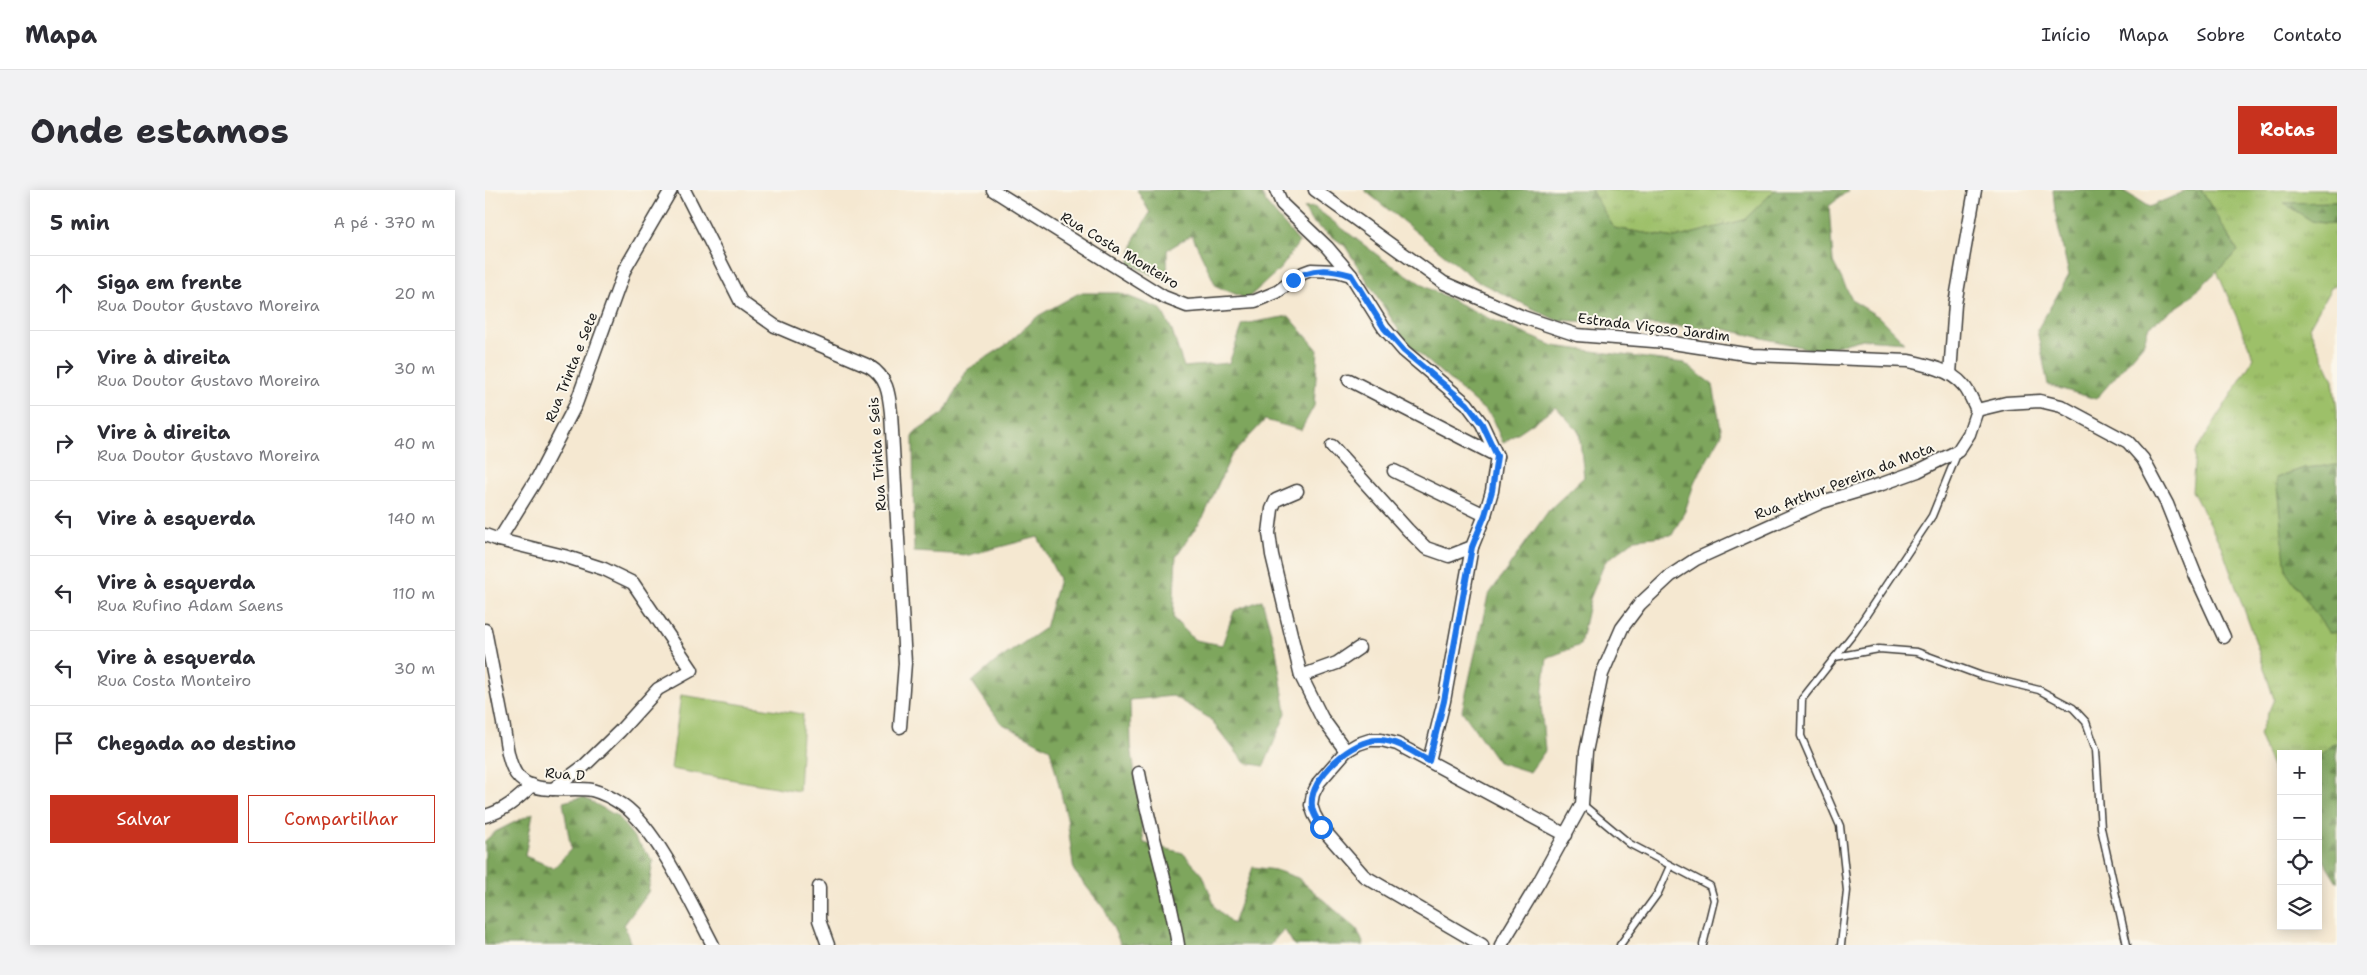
<!DOCTYPE html>
<html lang="pt">
<meta charset="utf-8">
<style>
body{margin:0;font-family:"Shantell Sans",sans-serif;background:#f2f2f3;color:#2b2b33}
.controls{position:absolute;right:15px;bottom:15px;display:grid;overflow:hidden;border-radius:0px;box-shadow:0 2px 12px #0003}
.controls button{width:45px;height:45px;display:grid;place-items:center;padding:0;border:0;border-bottom:1px solid #e1e1e2;background:#fff;color:#2b2b33;font:25px sans-serif}
.stop{position:absolute;width:15px;height:15px;margin:-11px;border:4px solid #1a73e8;border-radius:50%;background:#fff}
.stop.end{background:#1a73e8;border-color:#fff;box-shadow:0 1px 5px #0008}
.list{margin:0;padding:0;list-style:none}
h2{display:flex;justify-content:space-between;align-items:center;height:65px;margin:0;padding:0 20px;font-size:21px}
h2 small{font-size:16px;font-weight:400;color:#7c7c81}
.list li{display:grid;grid-template-columns:32px 1fr auto;gap:15px;align-items:center;box-sizing:border-box;height:75px;padding:0 20px;border-top:1px solid #e1e1e2}
.list b{display:block;font-size:19px;white-space:nowrap}
.list p{margin:0;font-size:16px;white-space:nowrap;color:#7c7c81}
.list em{font-size:16px;font-style:normal;color:#7c7c81}
.actions{display:flex;gap:10px;padding:15px 20px}
.actions a{flex:1;padding:11px 0;border:1px solid #c8321e;border-radius:0px;text-align:center;font-size:18px;color:#c8321e}
.actions .main{background:#c8321e;color:#fff}
.icon{flex:none;width:28px;height:28px;fill:none;stroke:currentColor;stroke-width:2;stroke-linecap:round;stroke-linejoin:round}
.map{position:relative;flex:none;width:1852px;height:755px;overflow:hidden;border-radius:0px}
header{display:flex;align-items:center;gap:30px;box-sizing:border-box;height:70px;padding:0 25px;background:#fff;border-bottom:1px solid #e1e1e2}
header strong{font-size:24px}
nav{display:flex;gap:28px;margin-inline-start:auto;font-size:18px}
.intro{display:flex;align-items:center;justify-content:space-between;box-sizing:border-box;height:120px;padding:0 30px}
h1{margin:0;font-size:35px}
.button{padding:12px 22px;border-radius:0px;background:#c8321e;color:#fff;font-size:18px;font-weight:700}
main{display:flex;gap:30px;padding:0 30px}
aside{flex:1;background:#fff;border-radius:0px;box-shadow:0 2px 12px #0003}
.map>svg:first-child{display:block}
</style>
<header>
<strong>Mapa</strong>
<nav><a>Início</a><a>Mapa</a><a>Sobre</a><a>Contato</a></nav>
</header>
<div class="intro"><h1>Onde estamos</h1><a class="button">Rotas</a></div>
<main>
<aside>
<h2>5 min<small>A pé · 370 m</small></h2>
<ul class="list">
<li><svg class="icon" aria-label="ahead" viewBox="0 0 24 24"><path d="M12 20V5M6 11l6-6 6 6"/></svg><div><b>Siga em frente</b><p>Rua Doutor Gustavo Moreira</p></div><em>20 m</em></li>
<li><svg class="icon" aria-label="right" viewBox="0 0 24 24"><path d="M7 20v-9h11M14 6l5 5-5 5"/></svg><div><b>Vire à direita</b><p>Rua Doutor Gustavo Moreira</p></div><em>30 m</em></li>
<li><svg class="icon" aria-label="right" viewBox="0 0 24 24"><path d="M7 20v-9h11M14 6l5 5-5 5"/></svg><div><b>Vire à direita</b><p>Rua Doutor Gustavo Moreira</p></div><em>40 m</em></li>
<li><svg class="icon" aria-label="left" viewBox="0 0 24 24"><path d="M17 20v-9H6M10 6l-5 5 5 5"/></svg><div><b>Vire à esquerda</b></div><em>140 m</em></li>
<li><svg class="icon" aria-label="left" viewBox="0 0 24 24"><path d="M17 20v-9H6M10 6l-5 5 5 5"/></svg><div><b>Vire à esquerda</b><p>Rua Rufino Adam Saens</p></div><em>110 m</em></li>
<li><svg class="icon" aria-label="left" viewBox="0 0 24 24"><path d="M17 20v-9H6M10 6l-5 5 5 5"/></svg><div><b>Vire à esquerda</b><p>Rua Costa Monteiro</p></div><em>30 m</em></li>
<li><svg class="icon" aria-label="arrive" viewBox="0 0 24 24"><path d="M6 21V4h12l-3 4 3 4H6"/></svg><div><b>Chegada ao destino</b></div></li>
</ul>
<div class="actions"><a class="main">Salvar</a><a>Compartilhar</a></div>
</aside>
<div class="map">
<svg width="1852" height="755" viewBox="0 0 1852 755">
<defs>
<pattern id="grass-tufts" width="24" height="20" patternUnits="userSpaceOnUse" patternTransform="scale(1.25)"><rect width="24" height="20" fill="#9dc069"/><path d="M3 7l-1-3M5 7V3M7 7l1-3M15 17l-1-3M17 17v-4M19 17l1-3" fill="none" stroke="#87a45a"/></pattern>
<pattern id="forest-firs" width="22" height="20" patternUnits="userSpaceOnUse" patternTransform="scale(1.25)"><rect width="22" height="20" fill="#7ea65d"/><path d="M5 1l3.5 6h-7zM16 11l3.5 6h-7z" fill="#66864c"/></pattern>
</defs>
<rect width="100%" height="100%" fill="#fbf7ec"/>
<filter id="ink" filterUnits="userSpaceOnUse"><feTurbulence type="fractalNoise" baseFrequency=".02" numOctaves="2"/><feDisplacementMap in="SourceGraphic" scale="10" xChannelSelector="R" yChannelSelector="G"/><feConvolveMatrix kernelMatrix="1 2 1 2 8 2 1 2 1" color-interpolation-filters="sRGB"/></filter>
<filter id="wash" filterUnits="userSpaceOnUse"><feTurbulence type="fractalNoise" baseFrequency=".0096" numOctaves="4" result="noise"/><feDisplacementMap in="SourceGraphic" scale="20" xChannelSelector="R" yChannelSelector="G"/><feGaussianBlur stdDeviation="1.12" result="paint"/><feColorMatrix in="noise" values="0 0 0 0 0 0 0 0 0 0 0 0 0 0 0 0 0 1.4 0 .05"/><feComposite in="paint" operator="in"/></filter>
<g filter="url(#wash)">
<rect width="100%" height="100%" fill="#f5e8d1"/>
<!-- grass -->
<g fill="url(#grass-tufts)" stroke="#5c6e42">
<polygon points="1106,0 1290,0 1290,1 1259,30 1190,48 1129,38"/>
<polygon points="1716,0 1852,0 1852,12 1799,13 1827,31 1852,35 1852,95 1846,98 1824,137 1848,190 1852,221 1852,275 1819,278 1791,288 1843,443 1852,442 1852,553 1833,567 1833,564 1796,564 1795,598 1774,544 1789,509 1768,444 1736,356 1707,301 1710,263 1769,168 1732,81 1753,61"/>
</g>
<!-- forest -->
<g fill="url(#forest-firs)" stroke="#4d613c">
<polygon points="652,0 775,0 781,13 814,52 796,78 762,109 731,96 707,45 682,60 683,92 644,74 650,47 665,23"/>
<polygon points="879,0 1106,0 1129,38 1190,48 1259,30 1290,0 1364,0 1344,16 1348,72 1368,111 1394,127 1419,152 1378,149 1333,161 1239,139 1071,130 992,91"/>
<polygon points="1568,0 1637,0 1664,17 1703,0 1716,0 1753,61 1701,111 1664,136 1658,155 1611,209 1563,195 1552,140 1584,85 1570,22"/>
<polygon points="1852,12 1852,35 1827,31 1798,13"/>
<polygon points="829,17 899,70 941,97 1007,130 1069,156 1199,173 1228,195 1237,244 1210,291 1200,321 1187,345 1150,349 1120,372 1105,409 1095,455 1062,468 1056,515 1060,561 1045,582 1013,572 977,521 1003,406 1064,320 1099,287 1094,242 1071,217 1018,253 1006,226 922,153 860,56 826,31 819,18"/>
<polygon points="594,103 634,103 676,119 686,138 699,177 744,173 758,134 804,126 833,160 829,216 816,240 780,230 746,266 719,326 691,366 688,428 710,450 737,455 749,421 777,410 791,460 801,523 779,576 760,573 724,528 688,506 645,510 646,555 659,653 698,663 718,685 730,717 748,734 768,677 790,680 813,688 872,739 879,755 809,755 799,739 785,755 636,755 620,720 589,681 582,628 565,559 516,533 487,492 509,473 560,438 574,389 553,347 484,365 429,362 428,244 459,223 482,180 521,155 553,126"/>
<polygon points="1852,275 1852,442 1844,443 1801,381 1791,288 1819,278"/>
<polygon points="1849,553 1852,553 1852,692 1833,661 1833,567"/>
<polygon points="98,607 132,626 168,671 163,702 139,735 146,755 0,755 0,651 10,642 48,623 40,666 69,678 86,659 78,612"/>
</g>
<!-- park -->
<polygon fill="#9dc069" stroke="#5c6e42" points="196,505 318,524 314,601 186,579"/>
</g>
<g filter="url(#ink)">
<g fill="none" stroke-linecap="round" stroke-linejoin="round">
<!-- service casing -->
<g stroke="#3d3b37" stroke-width="9">
<g id="service">
<polyline points="1350,467 1394,459 1432,462 1497,486 1554,500 1588,518 1601,532 1611,560 1616,638 1642,755"/>
<polyline points="1097,614 1145,654 1225,696 1229,710 1218,755"/>
<polyline points="1135,755 1173,703 1185,676"/>
<polyline points="1356,755 1362,701 1355,636 1316,546 1317,509 1369,443 1447,326 1473,262"/>
</g>
</g>
<!-- minor casing -->
<g stroke="#3d3b37" stroke-width="15">
<g id="minor">
<path d="M199 0 256 112 290 136 384 176C402 187 404 203 406 223L420 473 415 537"/>
<polyline points="508,0 679,107 702,116 770,111 792,102 818,83 826,80 852,81 866,85"/>
<polyline points="791,0 797,14 842,57 866,85 899,138 919,161 982,214 997,234 1012,266 1007,301 1000,325 987,357 964,366 941,358 923,340 847,256"/>
<path d="M830 0 959 93 1038 127 1092 145 1181 152 1267 165 1424 171C1442 175 1466 180 1478 195 1484 201 1488 212 1492 220"/>
<polyline points="1465,184 1470,114 1490,0"/>
<polyline points="864,190 1012,266"/>
<polyline points="1492,220 1521,213 1555,211 1576,216 1643,252 1658,269 1682,314 1710,384 1739,447"/>
<polyline points="909,281 1000,325"/>
<polyline points="812,301 791,310 787,319 784,343 787,365 816,486 837,528 861,561"/>
<polyline points="0,345 14,350 53,287 91,214 140,79 186,0"/>
<polyline points="14,350 79,366 119,379 148,393 207,480 173,499 135,541 99,576 68,599"/>
<path d="M0 440C6 471 12 502 18 533 21 549 22 570 31 584 47 607 84 596 107 600 118 603 129 609 138 615 172 639 208 717 228 755"/>
<polyline points="816,486 852,473 874,458"/>
<polyline points="944,571 959,511 987,357"/>
<path d="M654 583C665 641 684 697 693 755"/>
<path d="M0 626C19 621 33 609 47 595"/>
<polyline points="334,697 334,730 343,755"/>
<polyline points="997,755 879,686 836,637 829,624 826,615 828,604 834,592 861,561 873,554 885,550 896,550 912,554 1081,645"/>
<polyline points="1016,755 1054,692 1097,614 1101,562 1117,484 1137,438 1155,414 1185,386 1211,369 1337,312 1397,294 1433,281 1473,261 1484,244 1492,220"/>
</g>
</g>
<!-- service -->
<use href="#service" stroke="#fff" stroke-width="6"/>
<!-- minor -->
<use href="#minor" stroke="#fff" stroke-width="12"/>
</g>
</g>
<g fill="none" stroke-linecap="round" stroke-linejoin="round" filter="url(#ink)">
<!-- route -->
<path stroke="#1a73e8" stroke-width="6" d="M808 90C827 77 845 79 866 85L899 138 919 161 982 214 997 234 1012 266 1007 301 1000 325 987 357 959 511 944 571C929 563 913 551 895 550 869 548 823 588 827 616 827 623 833 630 836 637"/>
</g>
<g text-anchor="middle" stroke-width="4" stroke-linejoin="round" paint-order="stroke">
<!-- street labels -->
<g font-size="14" fill="#1c1c1c" stroke="#fbf7ec">
<text transform="translate(635 60) rotate(31)" y="5">Rua Costa Monteiro</text>
<text transform="translate(1169 137) rotate(7)" y="5">Estrada Viçoso Jardim</text>
<text transform="translate(86 177) rotate(-68)" y="5">Rua Trinta e Sete</text>
<text transform="translate(392 264) rotate(-94)" y="5">Rua Trinta e Seis</text>
<text transform="translate(1359 291) rotate(-21)" y="5">Rua Arthur Pereira da Mota</text>
<text transform="translate(80 584) rotate(4)" y="5">Rua D</text>
</g>
</g>
</svg>
<div class="controls">
<button>+</button>
<button>−</button>
<button><svg class="icon" aria-label="locate" viewBox="0 0 24 24"><circle cx="12" cy="12" r="6"/><path d="M12 2v4M12 18v4M2 12h4M18 12h4"/></svg></button>
<button><svg class="icon" aria-label="layers" viewBox="0 0 24 24"><path d="M12 4l9 5-9 5-9-5zM3 14l9 5 9-5"/></svg></button>
</div>
<div class="stop" style="left:836px;top:637px"></div>
<div class="stop end" style="left:808px;top:90px"></div>
</div>
</main>
